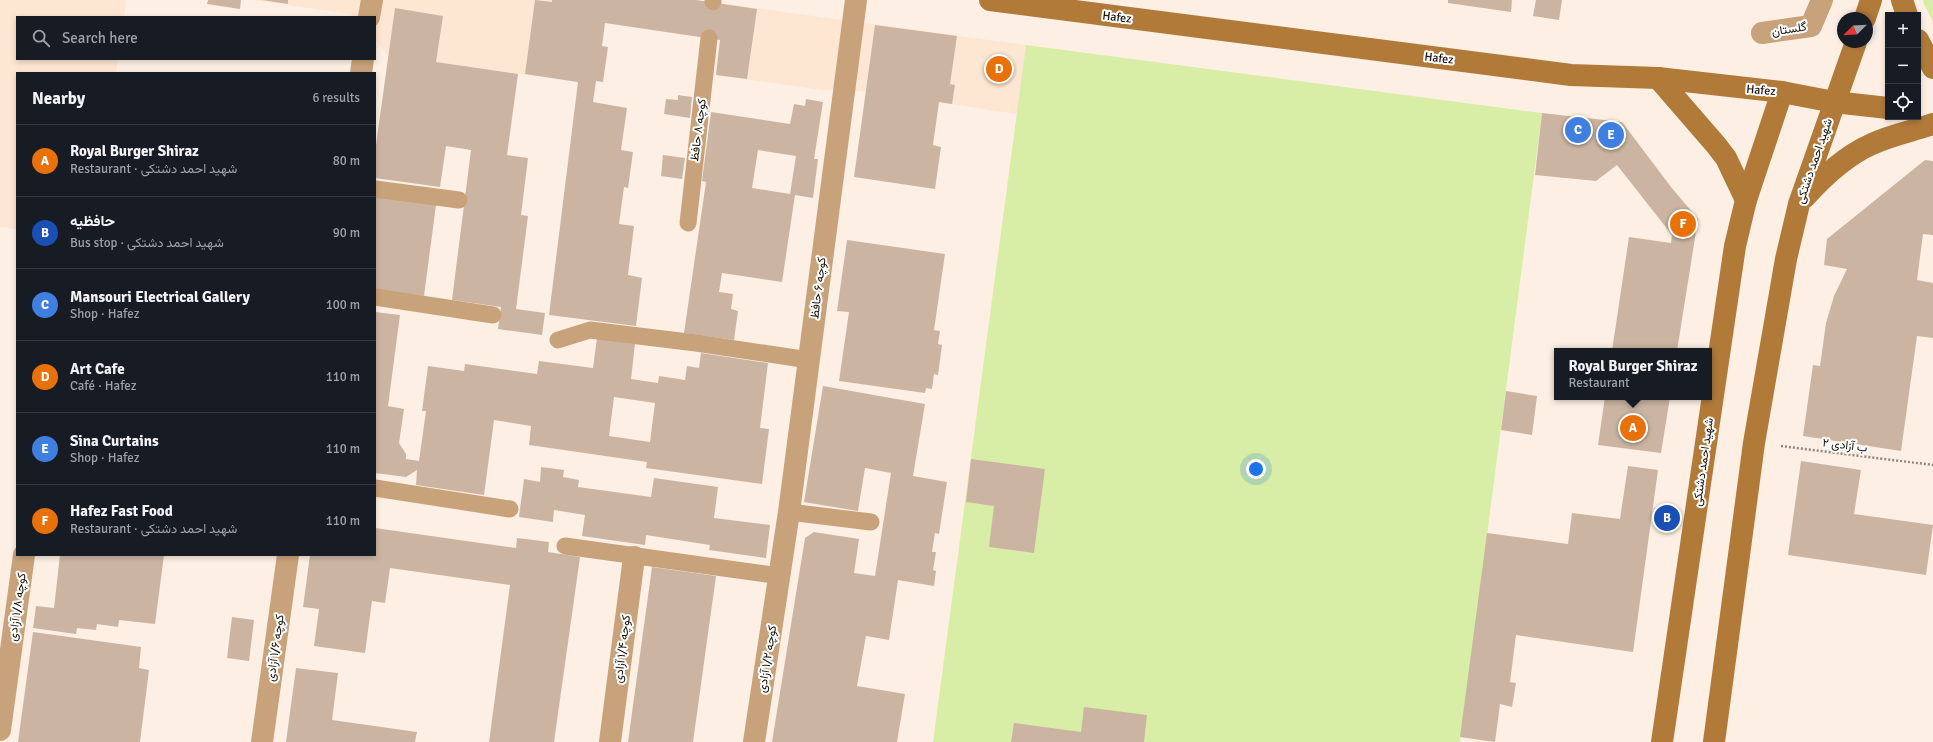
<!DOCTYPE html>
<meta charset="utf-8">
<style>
body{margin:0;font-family:Signika,Vazirmatn,sans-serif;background:#242831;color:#f1f3f6}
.controls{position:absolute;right:12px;top:12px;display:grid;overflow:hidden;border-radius:0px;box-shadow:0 2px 6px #0003}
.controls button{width:36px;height:36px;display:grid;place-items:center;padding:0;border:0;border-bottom:1px solid #363941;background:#171b24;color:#f1f3f6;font:20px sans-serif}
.compass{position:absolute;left:1837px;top:12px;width:36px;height:36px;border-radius:50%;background:#171b24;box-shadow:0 2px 6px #0003;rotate:246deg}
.you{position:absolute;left:1256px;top:469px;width:14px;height:14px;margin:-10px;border:3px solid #fff;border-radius:50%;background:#1a73e8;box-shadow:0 0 0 6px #1a73e833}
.badge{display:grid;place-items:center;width:26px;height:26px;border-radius:50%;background:#0b8043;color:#fff;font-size:13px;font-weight:700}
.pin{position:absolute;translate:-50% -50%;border:2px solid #fff;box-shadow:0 1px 4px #0006}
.popup{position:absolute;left:1554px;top:348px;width:158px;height:52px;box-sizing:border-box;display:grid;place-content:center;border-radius:0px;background:#171b24;filter:drop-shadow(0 1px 3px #0005);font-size:13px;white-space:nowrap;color:#9ea1a6}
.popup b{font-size:15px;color:#f1f3f6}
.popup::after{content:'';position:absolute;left:50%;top:100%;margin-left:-8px;border:8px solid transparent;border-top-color:#171b24}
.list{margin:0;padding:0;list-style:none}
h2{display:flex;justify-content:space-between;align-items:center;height:52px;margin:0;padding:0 16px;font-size:17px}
h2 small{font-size:13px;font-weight:400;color:#9ea1a6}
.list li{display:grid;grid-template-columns:26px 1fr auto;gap:12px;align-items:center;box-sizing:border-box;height:72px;padding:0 16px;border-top:1px solid #363941}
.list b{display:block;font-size:15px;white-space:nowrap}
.list p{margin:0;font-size:13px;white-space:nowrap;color:#9ea1a6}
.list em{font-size:13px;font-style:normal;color:#9ea1a6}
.icon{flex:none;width:22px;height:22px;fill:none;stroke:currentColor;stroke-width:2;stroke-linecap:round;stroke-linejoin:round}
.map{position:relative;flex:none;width:1933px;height:742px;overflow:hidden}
.search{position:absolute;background:#171b24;box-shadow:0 2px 6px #0003;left:16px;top:16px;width:360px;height:44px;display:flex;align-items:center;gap:10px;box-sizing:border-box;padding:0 14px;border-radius:0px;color:#9ea1a6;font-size:15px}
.panel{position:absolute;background:#171b24;box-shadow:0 2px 6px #0003;left:16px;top:72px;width:360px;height:484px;border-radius:0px}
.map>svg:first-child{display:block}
</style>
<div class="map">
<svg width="1933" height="742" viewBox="0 0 1933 742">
<rect width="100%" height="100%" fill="#fdefe3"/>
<!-- built -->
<g fill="#fde6d2">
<polygon points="0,0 126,0 124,17 17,17 17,59 118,59 116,73 17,73 17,229 0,227"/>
<polygon points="254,0 696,0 1026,45 1017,114 866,91 823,90 716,75 720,40 586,20 578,82 436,62 388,55 375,40 375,17 353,17 350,14"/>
</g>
<!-- green -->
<g fill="#d8eda6">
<polygon points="1923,0 1933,0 1933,22 1923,2"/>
<polygon points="1026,45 1542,113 1460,742 933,742"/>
</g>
<!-- building -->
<g fill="#cbb5a2" fill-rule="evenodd">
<polygon points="208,0 241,0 240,9 207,4"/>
<polygon points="262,0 288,0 288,4"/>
<polygon points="535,0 552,2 552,0 696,0 757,9 747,79 716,75 720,40 605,23 602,46 608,47 603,82 596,81 593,102 627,108 621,150 633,152 628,188 624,187 619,224 634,226 628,275 642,278 636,326 549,315 578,82 525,74"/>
<polygon points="1448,0 1512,0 1511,12 1448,3"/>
<polygon points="1536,0 1562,0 1559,20 1533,16"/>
<polygon points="395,8 443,16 436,62 518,74 507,155 528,158 521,215 528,216 516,309 545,313 542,335 498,329 501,307 452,300 471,150 446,146 440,187 375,178 375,152"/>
<polygon points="875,25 957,36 950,84 955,85 952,104 939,102 933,145 941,147 935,189 854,177"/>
<polygon points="678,95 692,97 690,118 664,114 666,99 678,100"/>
<path d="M806 99 823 102 814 159H818L813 198 795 195 782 282 722 273 719 292 733 294 731 309 738 311 734 340 684 333 706 182 702 181 711 112 790 124 794 104 805 106ZM758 150 796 156 790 194 752 188Z"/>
<polygon points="1542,113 1622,122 1671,187 1698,219 1677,351 1612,351 1629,237 1671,243 1672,235 1617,165 1596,181 1535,175"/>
<polygon points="663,155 685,158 682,179 661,176"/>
<polygon points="1925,160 1933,161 1933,235 1923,234 1917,280 1933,283 1933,338 1917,336 1901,451 1803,436 1813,365 1820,366 1826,323 1834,296 1847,269 1824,265 1827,239"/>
<polygon points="375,196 436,205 424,296 375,289"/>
<polygon points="847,240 945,254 934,330 940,331 938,344 942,345 938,375 934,374 932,389 926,388 925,393 839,381 849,312 837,311"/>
<path d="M375 312 400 315 388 406 404 409 399 443 406 454V459L419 461 426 411H422L428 366 464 371 465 364 537 374 539 361 593 368 597 338 635 344 631 379 658 383 659 376 685 380 687 366 699 368 701 353 768 363 760 428 769 429 762 484 646 468 647 462 529 445 531 426 494 420 484 495 416 485 417 470 406 477 375 473ZM614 397 655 403 650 442 609 436Z"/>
<polygon points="823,386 925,404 913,476 947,482 939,534 935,533 932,552 936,552 933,570 936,571 934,586 898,580 889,640 866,636 857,686 905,694 897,742 772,742 805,538 814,532 859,539 854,573 875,576 891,473 865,468 858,511 804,502"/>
<polygon points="1506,391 1537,396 1532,435 1501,430"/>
<polygon points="1605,397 1670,397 1661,453 1598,445"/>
<polygon points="971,459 1045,469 1034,553 989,547 994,506 966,502"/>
<polygon points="1801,461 1861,470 1854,514 1933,525 1926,575 1788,555"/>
<polygon points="1628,466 1658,470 1633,652 1516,635 1510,682 1516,683 1512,707 1500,704 1495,742 1460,737 1487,533 1568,544 1572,513 1620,519"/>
<polygon points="541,467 564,470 563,477 579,480 578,487 651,497 654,478 718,487 714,518 770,525 766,558 709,550 710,545 646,535 645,545 582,536 585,515 554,510 553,522 519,517 524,479 540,482"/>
<polygon points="375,528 516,548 517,538 549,542 548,552 580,557 554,742 489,742 510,585 390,568 385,603 372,601 365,653 314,646 319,609 303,607 310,555 375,555"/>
<polygon points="60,555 164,555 155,624 119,620 118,627 97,624 96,630 77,628 76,634 33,628 36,606 54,608"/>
<polygon points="652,567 716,576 693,742 628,742"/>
<polygon points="232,617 254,620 249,661 227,658"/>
<polygon points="33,632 141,647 139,668 149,670 140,742 18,742"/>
<polygon points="296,668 338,673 332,720 417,732 415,742 286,742"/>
<polygon points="1084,707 1147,715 1144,742 1011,742 1014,723 1081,732"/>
</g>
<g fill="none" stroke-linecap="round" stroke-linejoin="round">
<!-- path -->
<polyline stroke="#92877e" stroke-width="2.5" stroke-dasharray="2 2" stroke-linecap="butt" points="1781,446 1933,465"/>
<!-- lane -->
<g stroke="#c8a27a" stroke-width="17">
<polyline points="713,2 713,0"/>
<polyline points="375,189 459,200"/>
<polyline points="688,223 709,38"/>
<polyline points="375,297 493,315"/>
<polyline points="558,340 590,330 696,343 809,360"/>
<polyline points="375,488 510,509"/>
<polyline points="789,512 871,522"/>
<polyline points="565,546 780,576"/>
</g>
<!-- street -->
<g stroke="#c8a27a" stroke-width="22">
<polyline points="369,17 372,0"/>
<polyline points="1762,33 1811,26 1822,0"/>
<polyline points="361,73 363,59"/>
<polyline points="0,730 24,555"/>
<polyline points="262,742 288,555"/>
<polyline points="610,742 634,557"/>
<polyline points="754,742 789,512 856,0"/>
</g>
<!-- secondary -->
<g stroke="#b17a39" stroke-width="22">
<polyline points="990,0 1571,75 1658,78 1782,92 1834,102 1888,108"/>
<polyline points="1902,0 1907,15"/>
<polyline points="1865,18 1871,0"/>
<polyline points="1918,40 1933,68"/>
<polyline points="1658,78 1716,145 1726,158 1746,200"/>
<path d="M1805 197C1824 176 1845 156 1872 144 1891 135 1913 131 1933 124"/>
<polyline points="1662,742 1735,246 1746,200 1782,92"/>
<polyline points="1714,742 1754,443 1786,259 1799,204 1856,42"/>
</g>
</g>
<g text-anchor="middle" stroke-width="4" stroke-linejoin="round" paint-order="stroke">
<!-- street labels -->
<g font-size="12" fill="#19110b" stroke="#fff">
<text transform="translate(1117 17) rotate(7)" y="4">Hafez</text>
<text transform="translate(1789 29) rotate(-9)" y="4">گلستان</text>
<text transform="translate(1439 58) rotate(7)" y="4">Hafez</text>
<text transform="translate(1761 90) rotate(5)" y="4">Hafez</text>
<text transform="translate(698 130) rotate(-83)" y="4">کوچه ۸ حافظ</text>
<text transform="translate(1814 161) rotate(-71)" y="4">شهید احمد دشتکی</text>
<text transform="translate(818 288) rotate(-83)" y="4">کوچه ۶ حافظ</text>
<text transform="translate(1845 445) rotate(7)" y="4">۲ ب آزادی</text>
<text transform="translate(1703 462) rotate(-82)" y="4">شهید احمد دشتکی</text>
<text transform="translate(17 607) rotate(-82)" y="4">کوچه ۱/۸ آزادی</text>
<text transform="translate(275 648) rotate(-82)" y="4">کوچه ۱/۶ آزادی</text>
<text transform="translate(622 649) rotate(-83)" y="4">کوچه ۱/۴ آزادی</text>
<text transform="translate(767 659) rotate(-81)" y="4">کوچه ۱/۲ آزادی</text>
</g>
</g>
</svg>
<div class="controls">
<button>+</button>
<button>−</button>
<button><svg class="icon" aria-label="locate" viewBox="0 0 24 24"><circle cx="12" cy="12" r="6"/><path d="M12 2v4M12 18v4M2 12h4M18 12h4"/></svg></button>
</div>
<svg class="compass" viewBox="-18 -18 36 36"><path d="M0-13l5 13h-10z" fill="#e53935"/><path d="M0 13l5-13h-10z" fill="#9ea1a6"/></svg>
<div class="you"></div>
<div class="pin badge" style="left:1633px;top:428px;background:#e8710a">A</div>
<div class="popup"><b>Royal Burger Shiraz</b>Restaurant</div>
<div class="pin badge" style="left:1667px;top:518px;background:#1a4fb4">B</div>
<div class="pin badge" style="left:1578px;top:130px;background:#3f7fe0">C</div>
<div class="pin badge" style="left:999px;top:69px;background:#e8710a">D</div>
<div class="pin badge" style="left:1611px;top:135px;background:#3f7fe0">E</div>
<div class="pin badge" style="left:1683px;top:224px;background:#e8710a">F</div>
<div class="search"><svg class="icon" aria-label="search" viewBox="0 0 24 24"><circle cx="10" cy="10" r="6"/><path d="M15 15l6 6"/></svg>Search here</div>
<section class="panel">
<h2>Nearby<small>6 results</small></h2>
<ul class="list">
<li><span class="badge" style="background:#e8710a">A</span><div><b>Royal Burger Shiraz</b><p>Restaurant · شهید احمد دشتکی</p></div><em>80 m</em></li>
<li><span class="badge" style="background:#1a4fb4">B</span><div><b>حافظیه</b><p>Bus stop · شهید احمد دشتکی</p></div><em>90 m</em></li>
<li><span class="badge" style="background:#3f7fe0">C</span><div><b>Mansouri Electrical Gallery</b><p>Shop · Hafez</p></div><em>100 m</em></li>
<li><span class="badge" style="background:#e8710a">D</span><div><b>Art Cafe</b><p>Café · Hafez</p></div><em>110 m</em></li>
<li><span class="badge" style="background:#3f7fe0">E</span><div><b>Sina Curtains</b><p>Shop · Hafez</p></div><em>110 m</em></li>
<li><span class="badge" style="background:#e8710a">F</span><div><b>Hafez Fast Food</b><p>Restaurant · شهید احمد دشتکی</p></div><em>110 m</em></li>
</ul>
</section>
</div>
